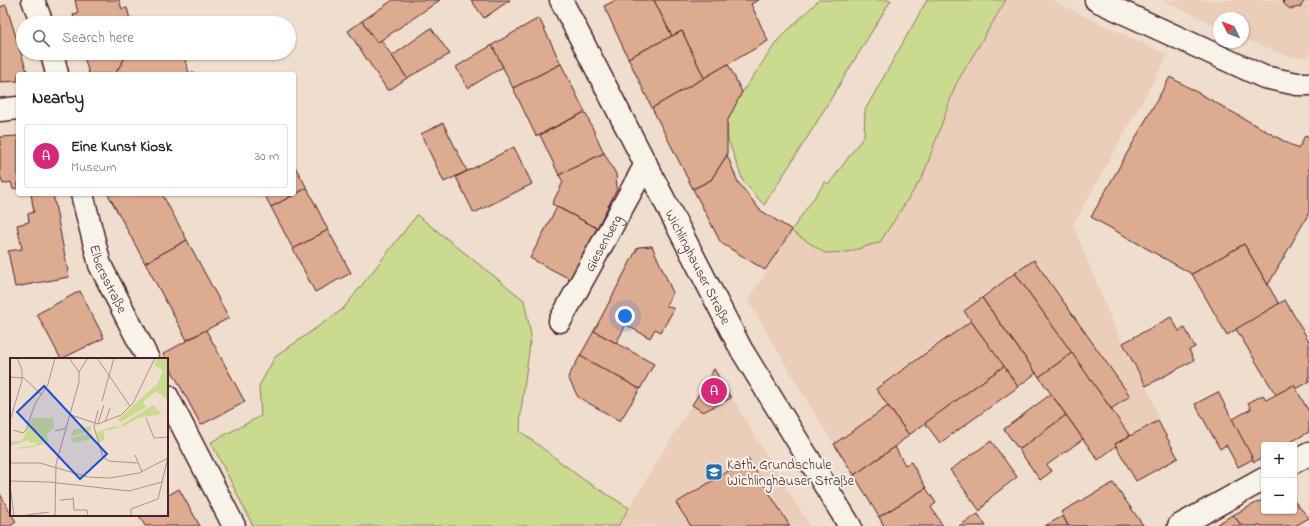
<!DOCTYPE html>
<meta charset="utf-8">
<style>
body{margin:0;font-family:"Indie Flower",sans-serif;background:#f2f2f2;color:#222}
.controls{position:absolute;right:12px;bottom:12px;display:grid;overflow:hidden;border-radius:4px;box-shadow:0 1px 3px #0004}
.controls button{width:36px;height:36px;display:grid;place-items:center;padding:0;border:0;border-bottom:1px solid #e0e0e0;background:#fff;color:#222;font:20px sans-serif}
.compass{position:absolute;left:1213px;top:12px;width:36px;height:36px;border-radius:50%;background:#fff;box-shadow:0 1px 3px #0004;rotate:313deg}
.you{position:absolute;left:625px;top:316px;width:14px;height:14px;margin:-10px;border:3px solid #fff;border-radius:50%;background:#1a73e8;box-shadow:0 0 0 6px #1a73e833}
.badge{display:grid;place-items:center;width:26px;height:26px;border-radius:50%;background:#db2777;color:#fff;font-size:13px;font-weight:700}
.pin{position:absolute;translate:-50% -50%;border:2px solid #fff;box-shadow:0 1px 4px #0006}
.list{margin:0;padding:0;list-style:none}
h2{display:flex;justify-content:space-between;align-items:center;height:52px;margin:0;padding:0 16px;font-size:17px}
h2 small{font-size:13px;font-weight:400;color:#767676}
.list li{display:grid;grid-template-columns:26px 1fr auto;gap:12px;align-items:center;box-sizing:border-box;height:64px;margin:0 8px 8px;padding:0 8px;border:1px solid #e0e0e0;border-radius:4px}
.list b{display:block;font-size:15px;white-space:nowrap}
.list p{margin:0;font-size:13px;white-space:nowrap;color:#767676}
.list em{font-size:13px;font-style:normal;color:#767676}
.icon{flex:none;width:22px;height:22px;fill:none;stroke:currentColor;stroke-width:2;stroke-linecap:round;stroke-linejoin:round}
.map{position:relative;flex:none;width:1309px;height:526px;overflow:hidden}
.search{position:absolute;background:#fff;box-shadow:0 1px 3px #0004;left:16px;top:16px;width:280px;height:44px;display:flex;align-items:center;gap:10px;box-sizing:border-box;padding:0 14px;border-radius:22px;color:#767676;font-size:15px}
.panel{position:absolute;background:#fff;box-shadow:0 1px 3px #0004;left:16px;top:72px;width:280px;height:124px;border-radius:4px}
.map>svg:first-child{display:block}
</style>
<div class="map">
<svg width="1309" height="526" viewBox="0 0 1309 526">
<rect width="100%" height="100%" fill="#efddcd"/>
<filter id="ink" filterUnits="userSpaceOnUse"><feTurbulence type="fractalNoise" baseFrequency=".025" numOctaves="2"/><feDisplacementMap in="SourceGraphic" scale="8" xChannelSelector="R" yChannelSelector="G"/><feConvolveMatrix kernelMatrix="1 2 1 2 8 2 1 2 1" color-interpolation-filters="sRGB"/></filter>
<g filter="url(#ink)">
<!-- built -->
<g fill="#eaceba">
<polygon points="1006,0 1053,0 1078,13 1168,55 1073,225 1114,326 1152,398 1159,421 1115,446 1097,460 1022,354 853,475 811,408 748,300 791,231 825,253 923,176 956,84"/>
<polygon points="1161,0 1309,0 1309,57 1290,57 1243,38 1243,18 1219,18 1219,27"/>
<polygon points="715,367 754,435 810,526 618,526"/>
</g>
<!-- green -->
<g fill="#cada8f" stroke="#8a7c5d">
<polygon points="819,0 891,0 807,138 764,205 743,181 728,140 727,121 736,101 778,40"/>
<polygon points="927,0 1006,0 956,84 923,176 880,242 848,252 825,253 791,231 825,182 829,184 864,136 865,110"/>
<polygon points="417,215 524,300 531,336 521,410 520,431 584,480 629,508 618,526 253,526 211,442 261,416 259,386 275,357 343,309"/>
</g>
<!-- building -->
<g fill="#ddab8f" stroke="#4a1f2b">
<polygon points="75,0 119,0 122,9 127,8 131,23 75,23 73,14 78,13"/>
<polygon points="393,0 440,0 377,43 362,21"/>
<polygon points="471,0 510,0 484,18"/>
<polygon points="616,0 654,0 672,36 628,58 604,6"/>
<polygon points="654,0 759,0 751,4 768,41 704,78 682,31 672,36"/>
<polygon points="1283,0 1305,0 1300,7 1290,9 1284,4"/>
<polygon points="6,5 27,72 18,74 18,81 0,82 0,7"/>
<polygon points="539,18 561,64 513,88 492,45"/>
<polygon points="362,21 377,43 381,40 407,78 388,91 348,31"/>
<polygon points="431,28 450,54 407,78 392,56"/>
<polygon points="682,31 704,78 652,108 628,58"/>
<polygon points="492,45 503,67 468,88 456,67"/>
<polygon points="83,53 128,53 115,74 89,74"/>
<polygon points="128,53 183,53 189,73 194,72 195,74 115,74"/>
<polygon points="561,64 585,112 536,136 513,88"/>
<polygon points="728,64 742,92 727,122 727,155 711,180 693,189 652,108"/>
<polygon points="1170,77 1298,149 1305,136 1309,138 1309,213 1268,285 1244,244 1192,274 1091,217"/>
<polygon points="585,112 604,153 559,175 540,135"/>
<polygon points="443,123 467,171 444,182 421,134"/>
<polygon points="18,136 18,188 13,189 11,182 3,184 0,175 0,137"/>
<polygon points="514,147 532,184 474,213 456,177"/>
<polygon points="604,153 616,174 617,189 597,228 552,204 563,182 559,175"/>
<polygon points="727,155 738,182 760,210 792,230 765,270 721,243 693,189 711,180"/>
<polygon points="294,165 307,188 271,207 264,194 294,194"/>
<polygon points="307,188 328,230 293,249 271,207"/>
<polygon points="31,194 53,194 69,277 15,287 8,251 22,249 17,225 29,222 28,214 34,212"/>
<polygon points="108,194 162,194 187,240 145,263"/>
<polygon points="557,207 597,228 570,279 530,258"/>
<polygon points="328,230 351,273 315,292 293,249"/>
<polygon points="187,240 229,318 187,340 145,263"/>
<polygon points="1244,244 1279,304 1227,335 1192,274"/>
<polygon points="652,246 673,293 666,305 674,309 661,332 655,329 650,338 626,325 616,343 594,331 638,247"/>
<polygon points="1034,260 1130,396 1111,409 1015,273"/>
<polygon points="1015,273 1072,353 1039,377 982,298"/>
<polygon points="80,291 104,338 61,359 37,314"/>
<polygon points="982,298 1036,373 1018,387 964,311"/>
<polygon points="1285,300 1309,341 1309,382 1296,389 1294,385 1276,395 1236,329"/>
<polygon points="1171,317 1179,331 1185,328 1195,347 1189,350 1194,360 1146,386 1123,343"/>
<polygon points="971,321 1004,366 909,435 876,389"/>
<polygon points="206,330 245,402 201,425 163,354"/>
<polygon points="594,331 654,364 640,389 580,356"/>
<polygon points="1072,353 1130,436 1115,444 1116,446 1098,460 1039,377"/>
<polygon points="580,356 640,389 620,421 578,397 568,377"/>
<polygon points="1004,366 1018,387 940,443 925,423"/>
<polygon points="714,369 731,398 703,412 692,405"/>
<polygon points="1294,385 1309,412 1309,432 1285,445 1264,445 1264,457 1254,462 1231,420 1251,409 1248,403 1263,395 1266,400"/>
<polygon points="1218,392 1253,459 1238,467 1226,445 1220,449 1195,404"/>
<polygon points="1051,394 1066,415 1019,450 1004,429"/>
<polygon points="888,406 909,435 895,447 854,475 834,444"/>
<polygon points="1066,415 1083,439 1047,465 1052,471 1040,480 1019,450"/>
<polygon points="1158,421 1178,458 1136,481 1115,444"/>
<polygon points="991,441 1017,477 991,497 980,511 950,470"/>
<polygon points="895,447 905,465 911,462 926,488 879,517 854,475"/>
<polygon points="748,459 790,526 691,526 676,503"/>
<polygon points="1113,483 1143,525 1068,526 1061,512"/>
<polygon points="926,488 936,503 931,507 943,526 884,526 879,517"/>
<polygon points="179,489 200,526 145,526 139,515 167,515 167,496"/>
<polygon points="0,494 16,522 10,526 0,526"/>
<polygon points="1264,499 1264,511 1294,511 1294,501 1309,518 1295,526 1242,526 1233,515"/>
<polygon points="978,514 986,526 959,526"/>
<polygon points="1233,515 1242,526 1214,526"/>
<polygon points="1063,516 1068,526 1045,526"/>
</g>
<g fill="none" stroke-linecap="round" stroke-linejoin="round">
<!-- minor casing -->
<g stroke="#4a1f2b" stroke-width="25">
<g id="minor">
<polyline points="33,0 42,23"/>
<polyline points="1096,0 1264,77 1297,84 1309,84"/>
<polyline points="52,53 57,74"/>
<polyline points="0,110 18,108"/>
<path id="s1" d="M82 194 100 265 148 359"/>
<path id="s2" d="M560 321 646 164"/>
<polyline points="167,396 234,526"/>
<polyline points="1294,462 1309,454"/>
<polyline points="1179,526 1264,479"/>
</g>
</g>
<!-- tertiary casing -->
<g stroke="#4a1f2b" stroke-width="25">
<g id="tertiary">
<path id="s3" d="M561 0 741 349 850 526"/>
</g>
</g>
<!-- minor -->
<use href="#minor" stroke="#f7f3e8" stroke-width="22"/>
<!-- tertiary -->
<use href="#tertiary" stroke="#f7f3e8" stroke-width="22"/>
</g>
</g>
<!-- icons -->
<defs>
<g id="school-square" transform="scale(0.9)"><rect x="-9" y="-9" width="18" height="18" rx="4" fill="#1f6fb2" stroke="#f7f3e8"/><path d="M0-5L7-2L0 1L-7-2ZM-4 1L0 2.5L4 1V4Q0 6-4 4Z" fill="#fff"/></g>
</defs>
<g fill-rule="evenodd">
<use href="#school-square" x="714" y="472"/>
</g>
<g text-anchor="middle" stroke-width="4" stroke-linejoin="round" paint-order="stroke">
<!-- street labels -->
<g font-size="14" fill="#4a1f2b" stroke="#f7f3e8">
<text dy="5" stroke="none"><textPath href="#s2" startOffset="89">Giesenberg</textPath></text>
<text dy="5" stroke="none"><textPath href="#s3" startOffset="300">Wichlinghauser Straße</textPath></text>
<text dy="5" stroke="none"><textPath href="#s1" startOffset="89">Elbersstraße</textPath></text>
</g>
<!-- poi labels -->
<g font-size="14" fill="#4a1f2b" stroke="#f7f3e8" text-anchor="start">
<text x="727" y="469">Kath. Grundschule<tspan x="727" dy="16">Wichlinghauser Straße</tspan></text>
</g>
</g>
<!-- overview -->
<g transform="translate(10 358)">
<rect width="158" height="158" fill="#efddcd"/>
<path d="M147 0H158V42L146 33 133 44 136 49 111 64 108 61 147 26 153 13 144 7ZM143 47 152 56 128 60 113 69 111 67ZM22 60H43L44 70 37 76 38 85 17 90 0 91 26 87 25 84 20 85 19 82 0 88V83H12ZM81 68V73L61 78 63 72ZM105 68 112 69 94 73V82L89 84 87 74ZM81 75 84 80 64 85 61 83V80Z" fill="#cada8f"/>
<path fill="none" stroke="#ad918c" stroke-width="1" d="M87 0 120 48M69 14 78 0M0 19 14 20 32 37M92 43 104 0M88 52 84 69 93 99 99 103 127 105M61 57 88 66 111 57 123 45 145 0M136 60 144 80 158 79M0 63 12 22V12L7 0M95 64 100 50M88 65 94 47M3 72 13 75 16 72 25 46 38 26 45 0M45 73 57 70M125 97 132 114M0 105H30L78 119 100 120 129 115 158 100M0 123 39 124 119 133 152 124M0 127 4 158M63 139 64 152H77L78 158M50 142 63 141M10 158 39 154M45 158 46 106 69 24V14L59 0M121 158V151L148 141 158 99"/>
<path fill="#1d4ed8" fill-opacity="0.15" stroke="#1d4ed8" stroke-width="2" d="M34 28 97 96 70 121 7 54Z"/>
<rect width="158" height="158" fill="none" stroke="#4a1f2b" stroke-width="2"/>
</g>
</svg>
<div class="controls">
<button>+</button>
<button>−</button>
</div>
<svg class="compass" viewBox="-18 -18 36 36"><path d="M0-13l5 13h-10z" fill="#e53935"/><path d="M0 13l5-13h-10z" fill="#767676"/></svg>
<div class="you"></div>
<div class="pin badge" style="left:714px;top:391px">A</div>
<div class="search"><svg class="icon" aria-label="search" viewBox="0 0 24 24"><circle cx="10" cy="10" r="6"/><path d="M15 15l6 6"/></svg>Search here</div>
<section class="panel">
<h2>Nearby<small></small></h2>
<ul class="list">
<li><span class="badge">A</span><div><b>Eine Kunst Kiosk</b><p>Museum</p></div><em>30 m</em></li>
</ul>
</section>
</div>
